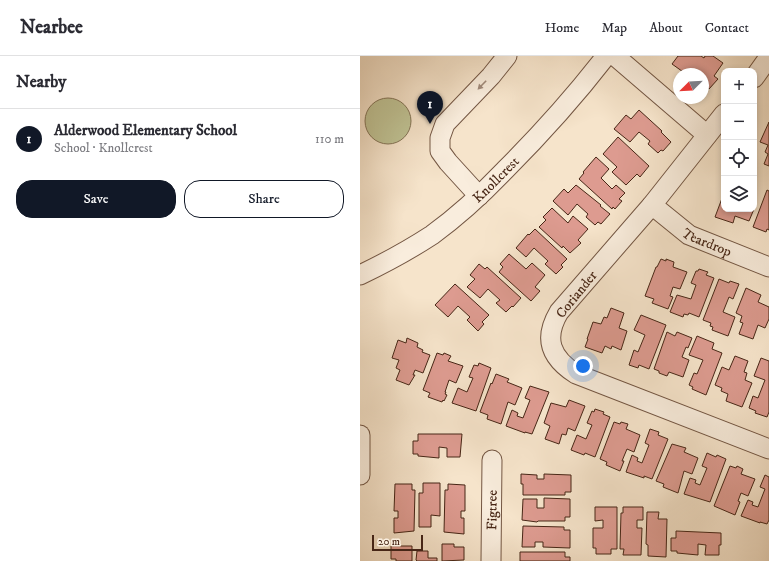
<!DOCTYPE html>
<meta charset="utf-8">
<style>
body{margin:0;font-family:"IM FELL DW Pica",serif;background:#f7f7f7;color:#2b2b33}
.controls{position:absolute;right:12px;top:12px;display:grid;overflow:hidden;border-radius:8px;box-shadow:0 2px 6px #0003}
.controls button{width:36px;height:36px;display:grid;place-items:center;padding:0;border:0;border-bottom:1px solid #e1e1e2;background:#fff;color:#2b2b33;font:20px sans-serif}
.compass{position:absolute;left:313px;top:12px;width:36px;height:36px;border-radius:50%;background:#fff;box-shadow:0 2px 6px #0003;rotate:246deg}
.scale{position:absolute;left:12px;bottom:10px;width:51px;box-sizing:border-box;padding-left:4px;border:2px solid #472616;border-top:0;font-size:11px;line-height:14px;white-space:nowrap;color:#472616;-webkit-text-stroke:3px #f9eddd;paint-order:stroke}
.you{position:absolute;left:223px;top:310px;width:14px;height:14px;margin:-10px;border:3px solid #fff;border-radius:50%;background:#1a73e8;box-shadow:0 0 0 6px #1a73e833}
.badge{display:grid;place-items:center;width:26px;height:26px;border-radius:50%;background:#111827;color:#fff;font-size:13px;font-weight:700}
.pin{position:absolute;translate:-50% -33px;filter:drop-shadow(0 1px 2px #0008)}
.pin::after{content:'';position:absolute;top:21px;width:14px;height:12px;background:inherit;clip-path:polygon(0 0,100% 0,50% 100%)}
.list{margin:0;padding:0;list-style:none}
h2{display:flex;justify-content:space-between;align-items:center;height:52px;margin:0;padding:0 16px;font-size:17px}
h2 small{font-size:13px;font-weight:400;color:#7c7c81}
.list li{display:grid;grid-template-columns:26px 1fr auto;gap:12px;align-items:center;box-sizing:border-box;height:60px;padding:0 16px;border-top:1px solid #e1e1e2}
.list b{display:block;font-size:15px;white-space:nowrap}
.list p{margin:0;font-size:13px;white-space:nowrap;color:#7c7c81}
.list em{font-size:13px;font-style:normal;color:#7c7c81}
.actions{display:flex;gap:8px;padding:12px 16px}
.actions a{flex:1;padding:9px 0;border:1px solid #111827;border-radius:16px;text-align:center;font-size:14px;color:#111827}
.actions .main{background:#111827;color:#fff}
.icon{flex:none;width:22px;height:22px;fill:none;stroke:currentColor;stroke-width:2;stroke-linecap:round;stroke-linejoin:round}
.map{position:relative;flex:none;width:409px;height:505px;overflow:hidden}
header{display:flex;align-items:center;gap:24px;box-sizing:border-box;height:56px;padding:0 20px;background:#fff;border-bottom:1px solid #e1e1e2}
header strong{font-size:19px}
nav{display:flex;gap:22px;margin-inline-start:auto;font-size:14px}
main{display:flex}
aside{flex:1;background:#fff}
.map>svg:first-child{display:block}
</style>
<header>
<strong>Nearbee</strong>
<nav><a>Home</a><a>Map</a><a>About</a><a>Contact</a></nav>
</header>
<main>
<aside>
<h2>Nearby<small></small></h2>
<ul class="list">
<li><span class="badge">1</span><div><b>Alderwood Elementary School</b><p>School · Knollcrest</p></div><em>110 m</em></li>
</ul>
<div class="actions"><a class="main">Save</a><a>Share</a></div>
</aside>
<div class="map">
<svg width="409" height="505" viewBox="0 0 409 505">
<rect width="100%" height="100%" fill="#f6e4cb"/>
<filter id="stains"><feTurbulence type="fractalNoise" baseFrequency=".005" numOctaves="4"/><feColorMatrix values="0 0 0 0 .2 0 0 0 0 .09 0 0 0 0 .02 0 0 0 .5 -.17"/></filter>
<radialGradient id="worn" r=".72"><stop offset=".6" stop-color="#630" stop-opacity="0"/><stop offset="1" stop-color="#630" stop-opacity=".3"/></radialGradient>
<!-- green -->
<circle fill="#c0c395" stroke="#847456" cx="28" cy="65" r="23"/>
<!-- building -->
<g fill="#dd9b90" stroke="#472616">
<polygon points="318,0 341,0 344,2 345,0 353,0 363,7 354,20 358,23 349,33 343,29 343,18 326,18 312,8"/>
<polygon points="279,54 302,75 301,76 311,86 303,95 301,94 298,97 288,88 290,85 279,76 270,86 254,73 266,59 271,63"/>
<polygon points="409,66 409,110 404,108 408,98 405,96 408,89 400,86"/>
<polygon points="258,81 289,110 280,121 277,118 266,129 252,116 257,111 243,98"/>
<polygon points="236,101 249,113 241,122 252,133 256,129 265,137 259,143 262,145 255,153 253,151 252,153 219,123 224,117 223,116"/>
<polygon points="216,129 241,149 240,150 250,158 241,168 238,166 235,169 226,161 228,158 217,148 208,159 193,145 204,133 208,137"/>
<polygon points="407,134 409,135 409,174 407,173 406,176 393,171"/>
<polygon points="364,137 364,153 394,153 389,165 375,160 373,167 355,161"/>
<polygon points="192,152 208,167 213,160 228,173 218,184 221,187 210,197 203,190 202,192 179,171 186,164 183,161"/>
<polygon points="175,173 207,203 201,209 203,211 196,218 185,208 188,205 174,192 166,201 156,192 168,178 169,179"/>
<polygon points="149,198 166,213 172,207 185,219 175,231 180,235 171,245 139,216 143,211 140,208"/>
<polygon points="301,203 306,205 306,203 314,206 313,211 327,216 320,233 313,231 310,240 313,241 308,253 292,247 294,243 285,240 296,211 297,211"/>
<polygon points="119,208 125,213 127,211 161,242 153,251 152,250 146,256 136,247 140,244 128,233 120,242 107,231 115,223 110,219"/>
<polygon points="339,213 348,216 346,219 354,222 339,261 329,257 328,259 324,258 323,261 310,256 317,239 331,243 336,229 331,227 336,215 338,215"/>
<polygon points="359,223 369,227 370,225 379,228 373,243 369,241 363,256 375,261 368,280 352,274 353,271 350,270 351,267 343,264"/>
<polygon points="95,228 129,259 122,266 124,268 118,275 107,264 110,261 98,250 88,261 75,249"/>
<polygon points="386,232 401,239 398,246 409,251 409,263 405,272 398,269 393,283 379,278 383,267 380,266 382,260 376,257"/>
<polygon points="251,252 264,257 259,272 267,275 261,294 252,290 251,293 245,290 242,297 225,291 228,283 227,283 233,266 241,268 244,261 247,262"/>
<polygon points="281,259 306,269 289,313 279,309 278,312 269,309 274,294 278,296 285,279 274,274"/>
<polygon points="307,276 315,280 317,276 332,282 328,292 326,291 322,301 329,304 323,321 309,316 307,320 299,317 299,315 294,313"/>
<polygon points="337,280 354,287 352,293 362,297 346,339 332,333 333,331 329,329 334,317 337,318 343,304 329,299"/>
<polygon points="47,282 58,287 57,291 63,294 62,296 70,299 63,317 55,314 53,319 55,319 49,329 36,324 40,314 36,312 39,304 32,302 38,284 46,287"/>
<polygon points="77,297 83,299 84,297 91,300 88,305 103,310 96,327 89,324 85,336 86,336 85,338 87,339 84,345 83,344 82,346 68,341 70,337 63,334"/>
<polygon points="375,300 388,305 384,316 387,317 385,324 392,327 382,351 366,345 368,338 361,335 362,332 355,329 362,311 369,314"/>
<polygon points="401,302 409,305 409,356 407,361 395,357 396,355 389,352 393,340 398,342 405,324 394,320"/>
<polygon points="119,307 131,312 116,355 92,347 98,332 107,336 113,322 109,321 114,309 118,310"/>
<polygon points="136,318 149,323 147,326 162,332 155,349 148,346 141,368 127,363 128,359 120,356 131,327 132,328"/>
<polygon points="170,330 189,336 172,378 165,376 165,377 146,370 152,354 158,357 157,360 163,362 170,344 165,342"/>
<polygon points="209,344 225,350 215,375 208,372 206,379 202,378 199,388 185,383 190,370 184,367 191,347 206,351"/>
<polygon points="235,353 244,356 243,358 250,361 235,401 225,397 224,399 211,394 217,379 226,383 232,369 227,367 232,355 234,356"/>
<polygon points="254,366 260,368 261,366 268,368 266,373 280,379 274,396 267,393 262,405 264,405 260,415 246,409 247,406 240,403"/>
<polygon points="290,373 299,376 298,379 308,383 292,423 284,420 284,422 266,416 272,399 278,402 277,405 282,407 289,389 285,387"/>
<polygon points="58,378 102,378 100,401 87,401 87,392 79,391 79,402 58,400 58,398 53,398 53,385 58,385"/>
<polygon points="312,388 326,392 324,396 338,402 332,418 324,415 318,437 303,431 304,428 296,425"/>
<polygon points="347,397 356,401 357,399 366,403 350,446 324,438 330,422 336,424 335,427 340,429 347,412 342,410"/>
<polygon points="370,410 376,412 377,410 383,413 381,418 395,423 388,440 381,437 378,445 380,446 375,459 354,450"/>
<polygon points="161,418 177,419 177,423 184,423 184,418 211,419 211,436 205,436 205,439 163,439 163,428 161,428"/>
<polygon points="405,419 409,421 409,464 407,468 400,466 400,467 381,460 388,444 393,446 392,449 398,451 405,433 400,431"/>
<polygon points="63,427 80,427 80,460 71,459 71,471 59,471 59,437 63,437"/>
<polygon points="35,428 52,428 52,434 55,434 54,475 34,477 34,462 38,462 38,455 34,455"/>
<polygon points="88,428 105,429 105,455 101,455 101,462 104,462 104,478 84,476 85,434 88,434"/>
<polygon points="184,442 210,443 210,461 205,461 205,465 178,465 177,466 162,464 163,443 177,443 177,452 184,452"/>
<polygon points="235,451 257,451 257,493 251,493 251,498 236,498 236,492 233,492 233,472 243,472 243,464 235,465"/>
<polygon points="263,451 283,451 283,464 277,464 277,472 282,472 281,499 263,499 264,493 260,493 261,457 263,457"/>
<polygon points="287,456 299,456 298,463 307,463 306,501 288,500 288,489 286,488"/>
<polygon points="163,470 204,471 204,474 210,474 210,492 183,491 183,486 175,486 175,491 162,491"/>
<polygon points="316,475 361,477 361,489 359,489 359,499 345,499 346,489 338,488 338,499 317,497 317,495 311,495 311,482 316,482"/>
<polygon points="82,488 94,488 94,491 104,491 104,504 82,505"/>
<polygon points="31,490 52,490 52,505 36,505 36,503 31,503"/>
<polygon points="57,495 68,495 68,502 77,502 77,505 57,505 56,504"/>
<polygon points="160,496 205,496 205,501 210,501 210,505 160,505"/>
</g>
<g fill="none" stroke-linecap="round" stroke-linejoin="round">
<!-- minor casing -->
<g stroke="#735643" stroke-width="21">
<g id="minor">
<polyline points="255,0 347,79"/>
<polyline points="394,22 409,1"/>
<path d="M364 58 292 149 199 256C183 283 191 302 216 318L409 393"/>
<polyline points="119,140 88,106 80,95 80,82 85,68 131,20 147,0"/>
<path id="s1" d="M292 149 329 179 409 211"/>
<path id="s2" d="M0 219C25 207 49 194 72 179 98 160 123 137 145 114 181 78 215 40 246 0"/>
<polyline points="0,379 0,419"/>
<path id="s3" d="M131 505 132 404"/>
</g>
</g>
<!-- minor -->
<use href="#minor" stroke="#f9eddd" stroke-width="19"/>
</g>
<!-- one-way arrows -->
<defs><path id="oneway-solid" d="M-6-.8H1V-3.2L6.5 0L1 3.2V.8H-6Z"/></defs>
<use fill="#a08a7a" href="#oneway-solid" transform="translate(122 29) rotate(134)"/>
<g text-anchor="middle" stroke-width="3.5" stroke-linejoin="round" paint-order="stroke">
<!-- street labels -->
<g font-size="14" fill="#472616" stroke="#f9eddd">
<text dy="5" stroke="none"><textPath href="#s2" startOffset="167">Knollcrest</textPath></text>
<text dy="5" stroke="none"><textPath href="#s1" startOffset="67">Teardrop</textPath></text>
<text transform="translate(216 238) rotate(-51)" y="5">Coriander</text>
<text dy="5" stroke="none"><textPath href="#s3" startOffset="51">Figtree</textPath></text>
</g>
</g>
<rect width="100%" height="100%" filter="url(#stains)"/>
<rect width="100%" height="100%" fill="url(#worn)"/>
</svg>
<div class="controls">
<button>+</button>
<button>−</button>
<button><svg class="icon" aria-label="locate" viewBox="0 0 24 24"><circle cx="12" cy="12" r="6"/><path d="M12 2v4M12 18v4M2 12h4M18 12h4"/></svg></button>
<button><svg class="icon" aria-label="layers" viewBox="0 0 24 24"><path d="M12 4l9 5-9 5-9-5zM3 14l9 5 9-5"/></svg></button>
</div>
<svg class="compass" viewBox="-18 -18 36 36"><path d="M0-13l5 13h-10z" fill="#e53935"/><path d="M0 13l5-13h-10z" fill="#7c7c81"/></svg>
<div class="scale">20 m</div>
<div class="you"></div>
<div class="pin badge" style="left:70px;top:68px">1</div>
</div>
</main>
